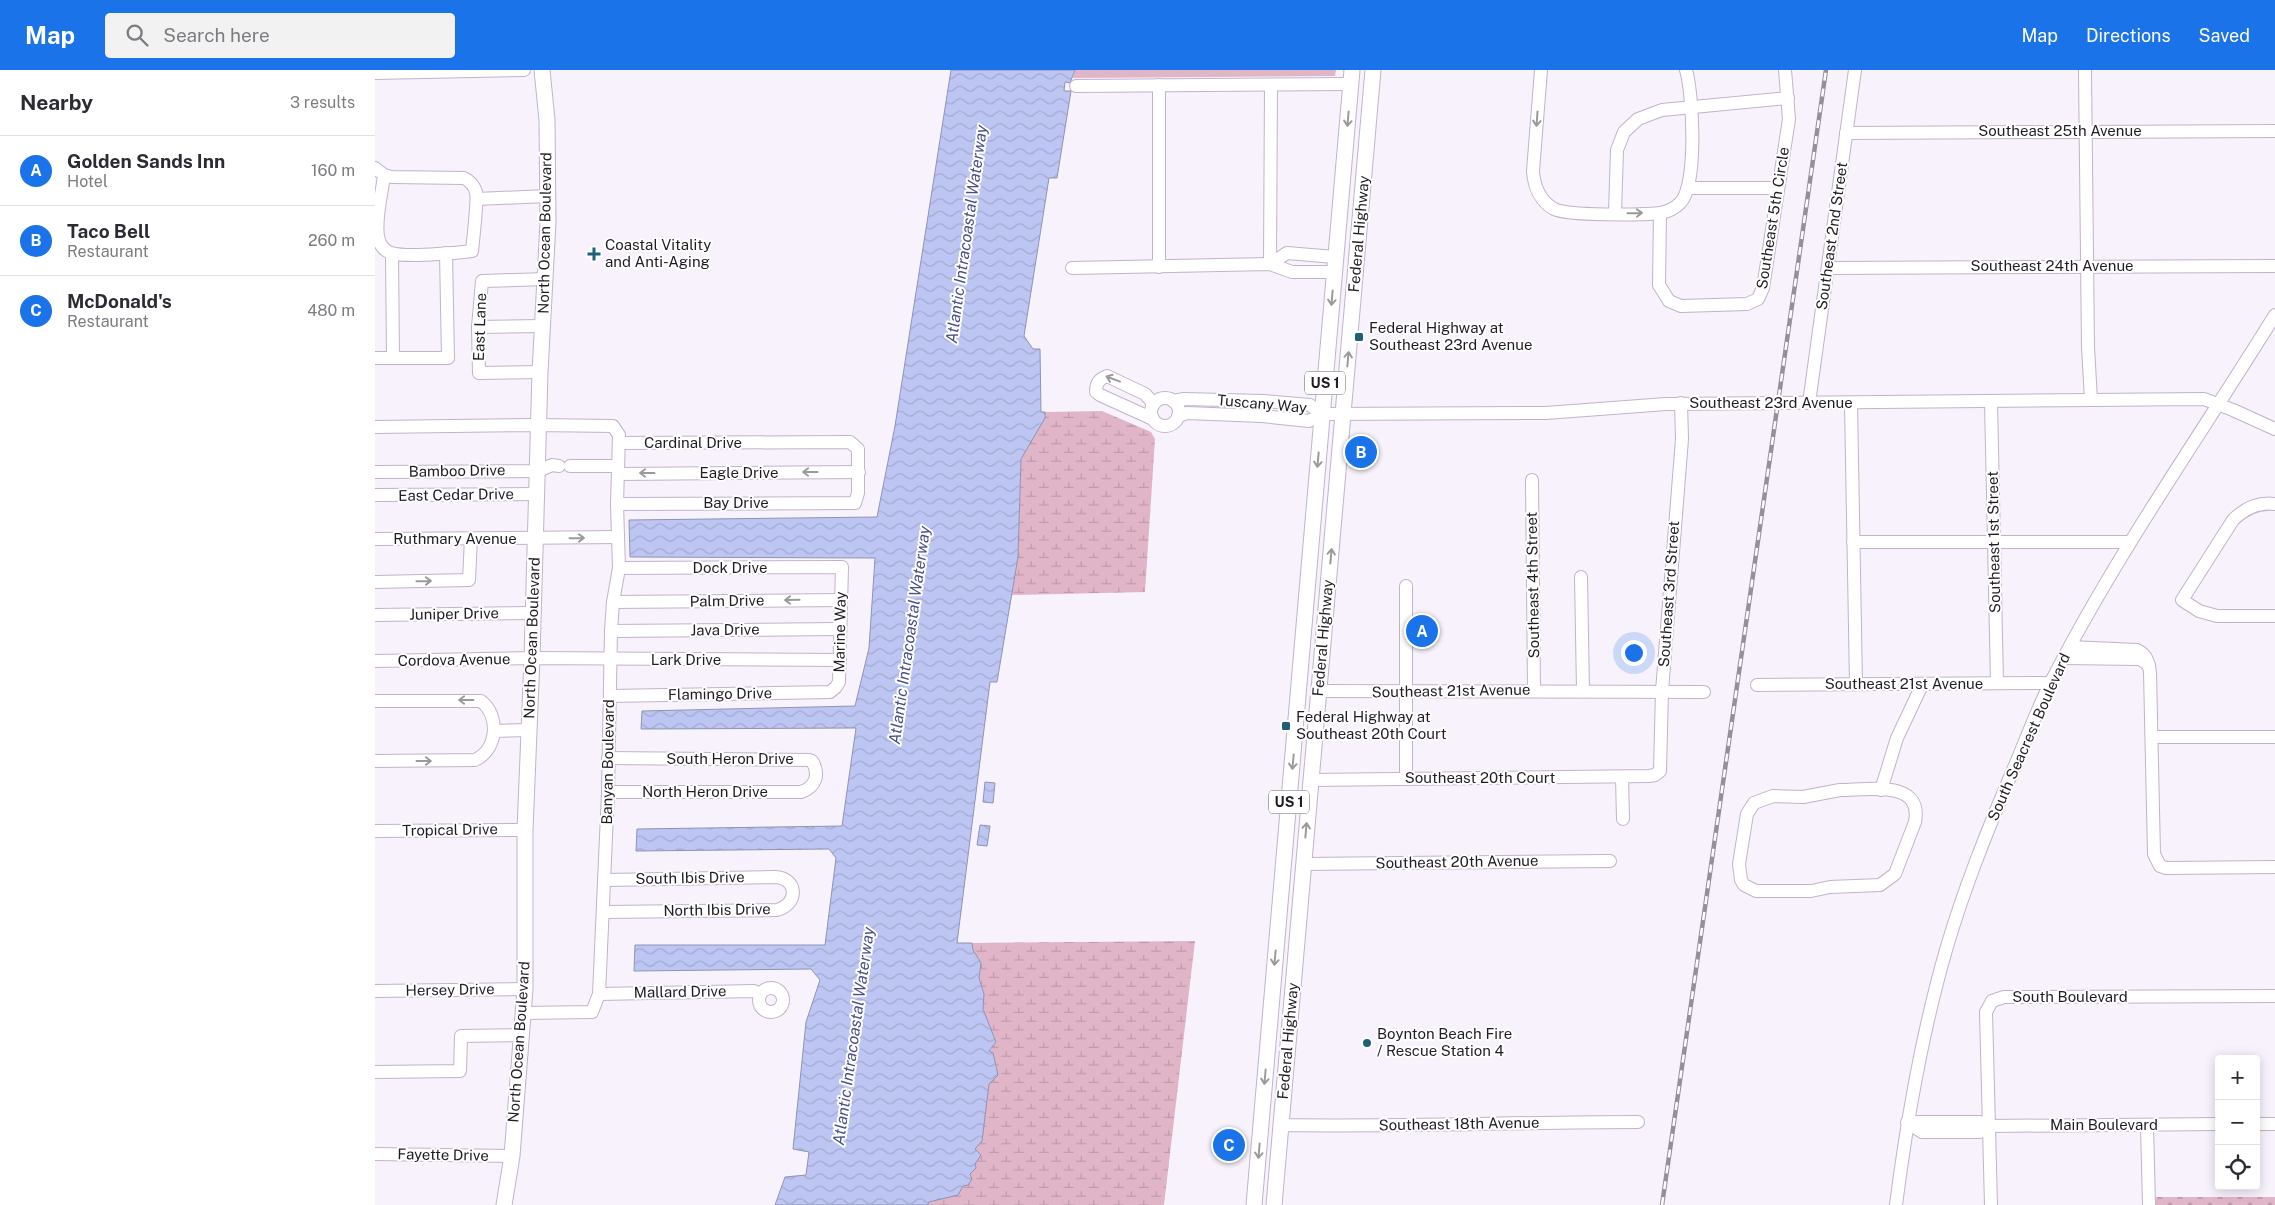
<!DOCTYPE html>
<meta charset="utf-8">
<style>
body{margin:0;font-family:"Public Sans",sans-serif;background:#f2f2f3;color:#2b2b33}
.controls{position:absolute;right:15px;bottom:15px;display:grid;overflow:hidden;border-radius:5px;box-shadow:0 2px 12px #0003}
.controls button{width:45px;height:45px;display:grid;place-items:center;padding:0;border:0;border-bottom:1px solid #e1e1e2;background:#fff;color:#2b2b33;font:25px sans-serif}
.you{position:absolute;left:1258px;top:582px;width:18px;height:18px;margin:-12px;border:4px solid #fff;border-radius:50%;background:#1a73e8;box-shadow:0 0 0 8px #1a73e833}
.badge{display:grid;place-items:center;width:32px;height:32px;border-radius:50%;background:#1a73e8;color:#fff;font-size:16px;font-weight:700}
.pin{position:absolute;translate:-50% -50%;border:2px solid #fff;box-shadow:0 1px 5px #0006}
.list{margin:0;padding:0;list-style:none}
h2{display:flex;justify-content:space-between;align-items:center;height:65px;margin:0;padding:0 20px;font-size:21px}
h2 small{font-size:16px;font-weight:400;color:#7c7c81}
.list li{display:grid;grid-template-columns:32px 1fr auto;gap:15px;align-items:center;box-sizing:border-box;height:70px;padding:0 20px;border-top:1px solid #e1e1e2}
.list b{display:block;font-size:19px;white-space:nowrap}
.list p{margin:0;font-size:16px;white-space:nowrap;color:#7c7c81}
.list em{font-size:16px;font-style:normal;color:#7c7c81}
.icon{flex:none;width:28px;height:28px;fill:none;stroke:currentColor;stroke-width:2;stroke-linecap:round;stroke-linejoin:round}
.map{position:relative;flex:none;width:1900px;height:1135px;overflow:hidden}
header{display:flex;align-items:center;gap:30px;box-sizing:border-box;height:70px;padding:0 25px;background:#1a73e8;color:#fff}
header strong{font-size:24px}
nav{display:flex;gap:28px;margin-inline-start:auto;font-size:18px}
.search{width:350px;height:45px;background:#f2f2f3;display:flex;align-items:center;gap:12px;box-sizing:border-box;padding:0 18px;border-radius:5px;color:#7c7c81;font-size:19px}
main{display:flex}
aside{flex:1;background:#fff}
.map>svg:first-child{display:block}
</style>
<header>
<strong>Map</strong>
<div class="search"><svg class="icon" aria-label="search" viewBox="0 0 24 24"><circle cx="10" cy="10" r="6"/><path d="M15 15l6 6"/></svg>Search here</div>
<nav><a>Map</a><a>Directions</a><a>Saved</a></nav>
</header>
<main>
<aside>
<h2>Nearby<small>3 results</small></h2>
<ul class="list">
<li><span class="badge">A</span><div><b>Golden Sands Inn</b><p>Hotel</p></div><em>160 m</em></li>
<li><span class="badge">B</span><div><b>Taco Bell</b><p>Restaurant</p></div><em>260 m</em></li>
<li><span class="badge">C</span><div><b>McDonald's</b><p>Restaurant</p></div><em>480 m</em></li>
</ul>
</aside>
<div class="map">
<svg width="1900" height="1135" viewBox="0 0 1900 1135">
<defs>
<pattern id="wetland-marsh" width="20" height="14" patternUnits="userSpaceOnUse" patternTransform="scale(1.25)"><rect width="20" height="14" fill="#e0b5c8"/><path d="M1 5h8M5 5V1M11 12h8M15 12V8" fill="none" stroke="#c09bac"/></pattern>
<pattern id="cemetery-stones" width="16" height="16" patternUnits="userSpaceOnUse" patternTransform="scale(1.25)"><rect width="16" height="16" fill="#e0b5c8"/><path d="M2 7V4a2 2 0 0 1 4 0v3zM10 15v-3a2 2 0 0 1 4 0v3z" fill="#c09bac"/></pattern>
<pattern id="water-waves" width="16" height="10" patternUnits="userSpaceOnUse" patternTransform="scale(1.25)"><rect width="16" height="10" fill="#bdc6f3"/><path d="M0 5q4-4 8 0t8 0" fill="none" stroke="#a2aad0"/></pattern>
</defs>
<rect width="100%" height="100%" fill="#f8f2fc"/>
<!-- wetland -->
<g fill="url(#wetland-marsh)">
<polygon points="727,341 776,362 780,369 770,522 636,525 643,487 646,389 670,348 670,342"/>
<polygon points="820,871 789,1135 553,1135 553,1131 558,1131 588,1116 605,1085 600,1079 614,1014 614,982 621,972 608,939 609,924 604,908 606,893 598,880 597,873"/>
</g>
<!-- cemetery -->
<rect fill="url(#cemetery-stones)" x="1781" y="1127" width="119" height="8"/>
<!-- park -->
<polygon fill="#e0b5c8" points="700,0 961,0 960,6 698,8"/>
<!-- water -->
<g fill="url(#water-waves)" stroke="#8e93b5">
<polygon points="576,0 700,0 695,13 690,12 689,21 696,21 682,108 674,108 649,266 658,279 665,279 666,342 670,342 670,348 646,389 643,487 622,612 615,612 582,873 597,873 598,880 606,893 604,908 609,924 608,939 621,972 614,981 618,983 623,1005 614,1014 607,1071 600,1079 606,1085 600,1094 601,1098 595,1104 597,1109 593,1115 588,1116 583,1125 554,1132 553,1135 400,1135 410,1107 431,1105 434,1082 418,1079 431,952 445,910 436,899 259,901 260,875 450,875 461,788 454,779 261,781 262,759 467,756 481,658 266,659 267,641 480,636 494,578 500,488 255,487 254,450 502,447 520,356"/>
<polygon points="610,712 620,713 618,733 608,732"/>
<polygon points="605,755 615,756 612,776 602,775"/>
</g>
<g fill="none" stroke-linecap="round" stroke-linejoin="round">
<!-- minor casing -->
<g stroke="#c2b3ca" stroke-width="14">
<g id="minor">
<path d="M1166 0 1158 101C1159 116 1165 131 1179 139 1193 146 1267 145 1285 143 1292 142 1300 138 1305 133 1323 116 1318 24 1311 0"/>
<polyline points="1710,0 1713,277 1716,330"/>
<polyline points="0,3 149,0"/>
<polyline points="784,15 784,197"/>
<polyline points="701,16 976,14"/>
<polyline points="1471,63 1900,61"/>
<path d="M0 98 9 105 17 107 89 108C95 111 99 115 101 122 103 130 98 170 97 181 78 183 33 188 16 183 9 181 4 174 3 166 0 148 7 124 9 105"/>
<polyline points="1314,118 1403,118"/>
<polyline points="102,129 172,126"/>
<polyline points="1240,143 1242,80 1249,62 1263,49 1287,40 1413,28"/>
<polyline points="1285,143 1284,215 1294,231 1306,236 1372,234 1383,229 1388,218 1414,49 1410,0"/>
<polyline points="17,184 18,288"/>
<polyline points="895,194 896,15"/>
<polyline points="895,194 912,183 960,187"/>
<polyline points="697,198 895,194 917,202 959,202"/>
<polyline points="1453,198 1900,196"/>
<polyline points="103,257 167,256"/>
<polyline points="0,288 73,288 71,183"/>
<polyline points="165,302 104,303 103,257 107,211 171,209"/>
<circle cx="790" cy="342" r="14"/>
<polyline points="798,331 809,329 888,331 935,335 947,344"/>
<polyline points="1616,331 1622,613"/>
<polyline points="1434,333 1480,0"/>
<polyline points="1476,333 1481,614"/>
<polyline points="803,346 812,343 887,346 934,351 947,344 1171,343 1291,334 1829,329 1858,340 1900,359"/>
<path d="M778 349 725 325 721 322C721 313 724 309 732 306L770 324 779 334"/>
<polyline points="0,357 163,355 238,356 244,365 242,434 244,498 238,532 236,561 233,722 224,924 217,942 148,943"/>
<polyline points="195,396 243,396"/>
<polyline points="0,402 163,401 177,395 184,396"/>
<polyline points="244,404 484,402"/>
<polyline points="1157,410 1159,620"/>
<polyline points="0,425 161,424"/>
<polyline points="242,434 480,433 483,423 483,379 475,372 244,373"/>
<path d="M1900 434C1884 432 1870 438 1858 450L1807 530 1824 541 1842 546H1900"/>
<polyline points="0,469 243,467"/>
<polyline points="1478,472 1755,472"/>
<polyline points="1206,507 1208,621"/>
<polyline points="0,512 94,510 96,468"/>
<polyline points="1031,516 1031,708"/>
<polyline points="238,532 466,530"/>
<polyline points="0,545 157,543"/>
<polyline points="236,561 465,559"/>
<path d="M1695 577 1762 580C1772 585 1773 591 1775 602L1779 784 1785 796 1791 798 1900 797"/>
<polyline points="1689,588 1765,589 1774,595"/>
<polyline points="0,591 157,588 465,590"/>
<polyline points="1382,615 1675,613"/>
<polyline points="944,621 1329,622"/>
<polyline points="235,626 455,622 461,617 464,612 467,497 244,498"/>
<path d="M0 631H106C125 646 123 679 100 690L0 691"/>
<polyline points="120,661 154,660"/>
<polyline points="1777,667 1900,667"/>
<polyline points="1247,707 1248,749"/>
<polyline points="936,710 1274,706 1280,705 1285,701 1287,621 1307,369 1306,333"/>
<path d="M1465 720C1492 720 1548 709 1540 752L1520 804 1505 815 1455 817 1436 821H1381L1369 815 1366 810 1364 794 1372 744 1379 733 1398 726 1428 727Z"/>
<polyline points="1506,720 1522,668 1547,615"/>
<path d="M233 722H426C441 717 445 704 437 691L434 690 233 688"/>
<polyline points="0,761 150,760"/>
<polyline points="928,794 1235,791"/>
<path d="M229 842 402 840C424 834 423 808 400 807L230 810"/>
<circle cx="396" cy="930" r="12"/>
<polyline points="0,921 150,919"/>
<polyline points="224,924 379,921 385,924"/>
<polyline points="0,1002 85,1001 86,966 145,965"/>
<polyline points="1532,1052 1605,1052 1614,1056 1844,1054"/>
<polyline points="1533,1053 1547,1062 1605,1062 1614,1056"/>
<polyline points="1881,1054 1900,1054"/>
<path d="M906 1055C1025 1057 1144 1052 1263 1052"/>
<polyline points="1772,1055 1774,1135"/>
<polyline points="0,1084 137,1086"/>
<path d="M1521 1135C1532 1049 1547 963 1571 880 1589 818 1613 759 1638 700 1651 670 1662 639 1677 610 1742 483 1825 366 1900 245"/>
<polyline points="1616,1135 1611,942 1617,931 1629,927 1900,926"/>
</g>
</g>
<!-- major casing -->
<g stroke="#c2b3ca" stroke-width="17">
<g id="major">
<polyline points="129,1135 137,1086 150,919 150,760 157,588 165,302 173,152 172,50 167,0"/>
<polyline points="879,1135 977,0"/>
<polyline points="899,1135 998,0"/>
</g>
</g>
<!-- minor -->
<use href="#minor" stroke="#fff" stroke-width="12"/>
<!-- major -->
<use href="#major" stroke="#fff" stroke-width="15"/>
<!-- rail casing -->
<g stroke="#948f98" stroke-width="4.5">
<polyline id="rail" points="1287,1135 1451,0"/>
</g>
<!-- rail -->
<use href="#rail" stroke="#fff" stroke-width="2.5" stroke-dasharray="8" stroke-linecap="butt"/>
</g>
<!-- one-way arrows -->
<defs><path id="oneway-shaft" d="M-6 0H5M1.5-3L5.5 0L1.5 3" fill="none" stroke-width="1.6" stroke-linecap="round" stroke-linejoin="round" transform="scale(1.25)"/></defs>
<g stroke="#9b999c">
<use href="#oneway-shaft" transform="translate(973 49) rotate(95)"/>
<use href="#oneway-shaft" transform="translate(1162 49) rotate(94)"/>
<use href="#oneway-shaft" transform="translate(1260 143) rotate(-1)"/>
<use href="#oneway-shaft" transform="translate(957 228) rotate(95)"/>
<use href="#oneway-shaft" transform="translate(973 289) rotate(-85)"/>
<use href="#oneway-shaft" transform="translate(738 309) rotate(-159)"/>
<use href="#oneway-shaft" transform="translate(943 390) rotate(95)"/>
<use href="#oneway-shaft" transform="translate(435 402) rotate(180)"/>
<use href="#oneway-shaft" transform="translate(272 403) rotate(180)"/>
<use href="#oneway-shaft" transform="translate(202 468) rotate(-1)"/>
<use href="#oneway-shaft" transform="translate(956 486) rotate(-85)"/>
<use href="#oneway-shaft" transform="translate(49 511) rotate(-1)"/>
<use href="#oneway-shaft" transform="translate(417 530) rotate(179)"/>
<use href="#oneway-shaft" transform="translate(91 630) rotate(-180)"/>
<use href="#oneway-shaft" transform="translate(49 691)"/>
<use href="#oneway-shaft" transform="translate(918 692) rotate(95)"/>
<use href="#oneway-shaft" transform="translate(931 760) rotate(-85)"/>
<use href="#oneway-shaft" transform="translate(900 888) rotate(95)"/>
<use href="#oneway-shaft" transform="translate(890 1007) rotate(95)"/>
<use href="#oneway-shaft" transform="translate(884 1081) rotate(95)"/>
</g>
<!-- markers -->
<g fill="#1e6174" stroke="#fff" stroke-width="2">
<path d="M216.5 176.5h5v5h5v5h-5v5h-5v-5h-5v-5h5z"/>
<rect x="979" y="262" width="10" height="10" rx="2.5"/>
<rect x="906" y="651" width="10" height="10" rx="2.5"/>
<circle cx="992" cy="973" r="5"/>
</g>
<g text-anchor="middle" stroke-width="4" stroke-linejoin="round" paint-order="stroke">
<!-- shield labels -->
<g fill="#fff" stroke="#646066" stroke-width="1">
<rect x="930" y="301.5" width="40" height="23" rx="4"/>
<rect x="894" y="720.5" width="40" height="23" rx="4"/>
</g>
<g font-size="14" font-weight="bold" fill="#211c24">
<text x="950" y="318">US 1</text>
<text x="914" y="737">US 1</text>
</g>
<!-- street labels -->
<g font-size="15" fill="#211c24" stroke="#fff">
<text x="1685" y="66">Southeast 25th Avenue</text>
<text transform="translate(1398 148) rotate(-81)" y="5">Southeast 5th Circle</text>
<text transform="translate(170 163) rotate(-89)" y="5">North Ocean Boulevard</text>
<text transform="translate(984 164) rotate(-85)" y="5">Federal Highway</text>
<text transform="translate(1457 166) rotate(-82)" y="5">Southeast 2nd Street</text>
<text x="1677" y="201">Southeast 24th Avenue</text>
<text transform="translate(105 257) rotate(-88)" y="5">East Lane</text>
<text x="1396" y="338">Southeast 23rd Avenue</text>
<text transform="translate(887 334) rotate(5)" y="5">Tuscany Way</text>
<text x="318" y="378">Cardinal Drive</text>
<text transform="translate(82 401) rotate(-1)" y="5">Bamboo Drive</text>
<text x="364" y="408">Eagle Drive</text>
<text transform="translate(81 425) rotate(-1)" y="5">East Cedar Drive</text>
<text x="361" y="438">Bay Drive</text>
<text x="80" y="474">Ruthmary Avenue</text>
<text transform="translate(1619 472) rotate(-91)" y="5">Southeast 1st Street</text>
<text x="355" y="503">Dock Drive</text>
<text transform="translate(1158 515) rotate(-91)" y="5">Southeast 4th Street</text>
<text transform="translate(1294 524) rotate(-86)" y="5">Southeast 3rd Street</text>
<text transform="translate(352 531) rotate(-1)" y="5">Palm Drive</text>
<text transform="translate(79 544) rotate(-1)" y="5">Juniper Drive</text>
<text transform="translate(350 560) rotate(-1)" y="5">Java Drive</text>
<text transform="translate(465 562) rotate(-89)" y="5">Marine Way</text>
<text transform="translate(157 568) rotate(-88)" y="5">North Ocean Boulevard</text>
<text transform="translate(948 568) rotate(-85)" y="5">Federal Highway</text>
<text transform="translate(79 590) rotate(-1)" y="5">Cordova Avenue</text>
<text x="311" y="595">Lark Drive</text>
<text x="1529" y="619">Southeast 21st Avenue</text>
<text transform="translate(1076 621) rotate(-1)" y="5">Southeast 21st Avenue</text>
<text transform="translate(345 624) rotate(-1)" y="5">Flamingo Drive</text>
<text transform="translate(1654 667) rotate(-66)" y="5">South Seacrest Boulevard</text>
<text x="355" y="694">South Heron Drive</text>
<text transform="translate(233 692) rotate(-89)" y="5">Banyan Boulevard</text>
<text x="1105" y="713">Southeast 20th Court</text>
<text x="330" y="727">North Heron Drive</text>
<text transform="translate(75 760) rotate(-1)" y="5">Tropical Drive</text>
<text transform="translate(1082 792) rotate(-1)" y="5">Southeast 20th Avenue</text>
<text transform="translate(315 808) rotate(-1)" y="5">South Ibis Drive</text>
<text transform="translate(342 840) rotate(-1)" y="5">North Ibis Drive</text>
<text transform="translate(75 920) rotate(-1)" y="5">Hersey Drive</text>
<text transform="translate(305 922) rotate(-1)" y="5">Mallard Drive</text>
<text x="1695" y="932">South Boulevard</text>
<text transform="translate(913 971) rotate(-85)" y="5">Federal Highway</text>
<text transform="translate(144 972) rotate(-86)" y="5">North Ocean Boulevard</text>
<text transform="translate(1084 1054) rotate(-1)" y="5">Southeast 18th Avenue</text>
<text x="1729" y="1060">Main Boulevard</text>
<text transform="translate(68 1085) rotate(1)" y="5">Fayette Drive</text>
</g>
<!-- poi labels -->
<g font-size="15" fill="#211c24" stroke="#fff" text-anchor="start">
<text x="230" y="180">Coastal Vitality<tspan x="230" dy="17">and Anti-Aging</tspan></text>
<text x="994" y="263">Federal Highway at<tspan x="994" dy="17">Southeast 23rd Avenue</tspan></text>
<text x="921" y="652">Federal Highway at<tspan x="921" dy="17">Southeast 20th Court</tspan></text>
<text x="1002" y="969">Boynton Beach Fire<tspan x="1002" dy="17">/ Rescue Station 4</tspan></text>
</g>
<!-- water labels -->
<g font-size="16" font-style="italic" fill="#484f88" stroke="#fff">
<text transform="translate(591 164) rotate(-82)" y="6">Atlantic Intracoastal Waterway</text>
<text transform="translate(534 565) rotate(-82)" y="6">Atlantic Intracoastal Waterway</text>
<text transform="translate(478 966) rotate(-82)" y="6">Atlantic Intracoastal Waterway</text>
</g>
</g>
</svg>
<div class="controls">
<button>+</button>
<button>−</button>
<button><svg class="icon" aria-label="locate" viewBox="0 0 24 24"><circle cx="12" cy="12" r="6"/><path d="M12 2v4M12 18v4M2 12h4M18 12h4"/></svg></button>
</div>
<div class="you"></div>
<div class="pin badge" style="left:1047px;top:561px">A</div>
<div class="pin badge" style="left:986px;top:382px">B</div>
<div class="pin badge" style="left:854px;top:1075px">C</div>
</div>
</main>
